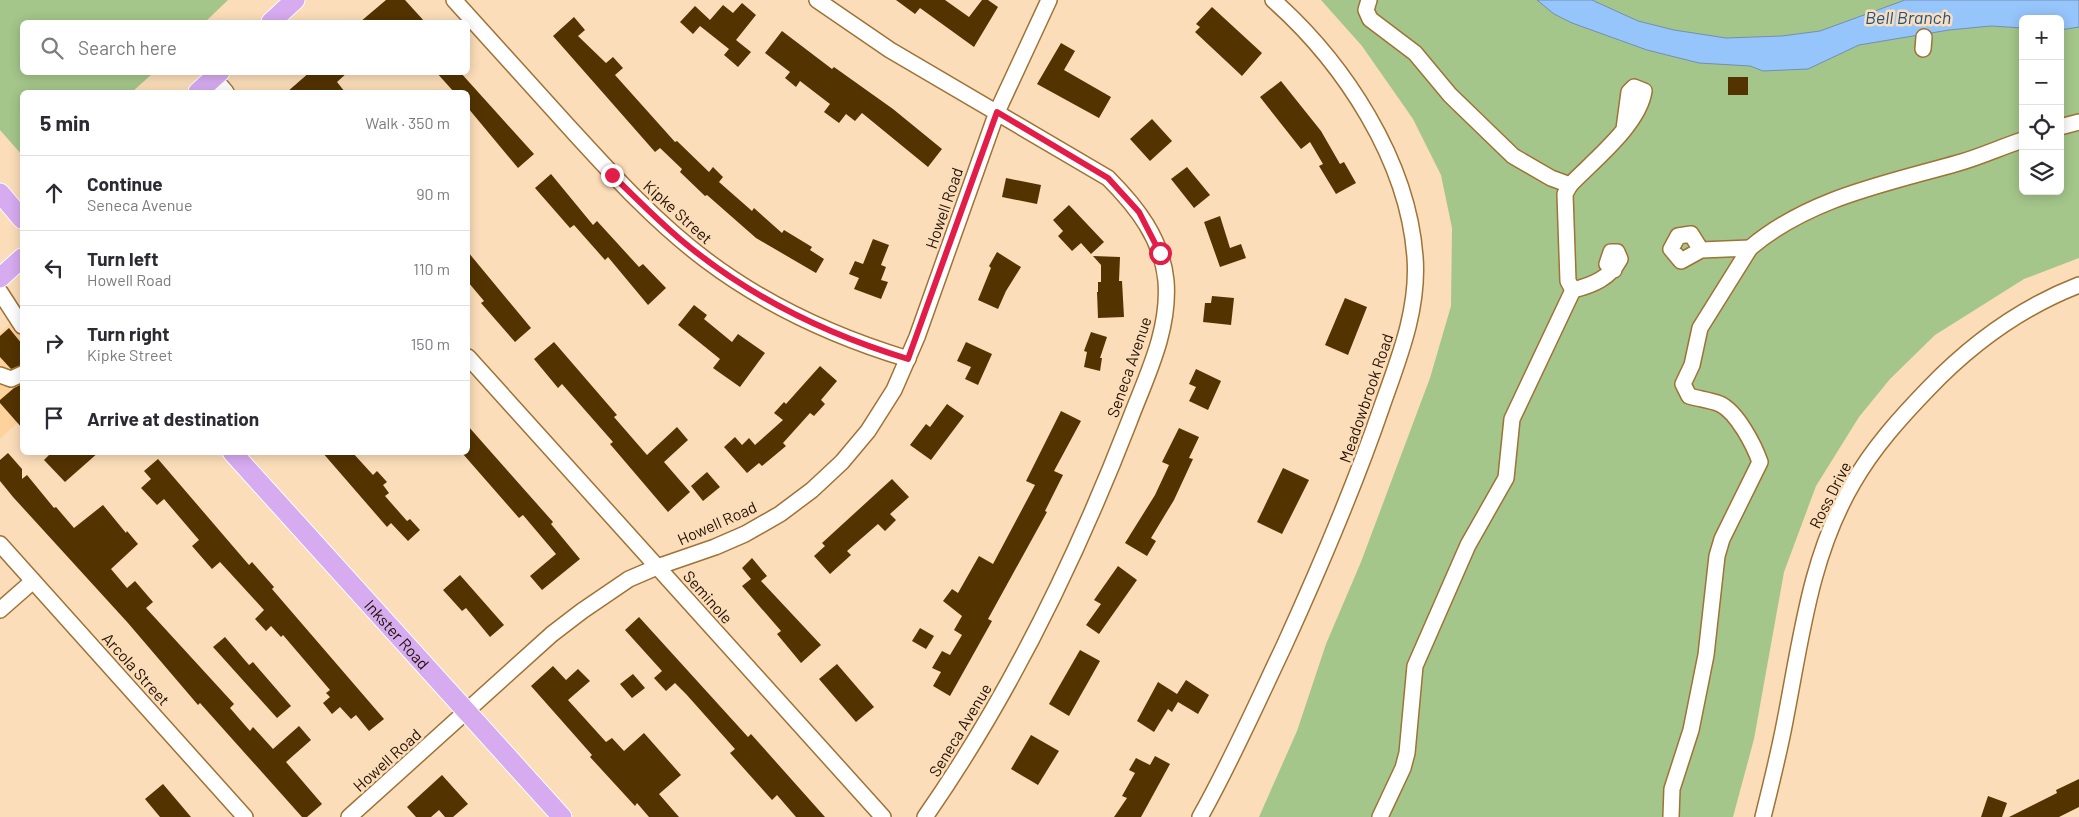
<!DOCTYPE html>
<meta charset="utf-8">
<style>
body{margin:0;font-family:Barlow,sans-serif;background:#f2f2f3;color:#2b2b33}
.controls{position:absolute;right:15px;top:15px;display:grid;overflow:hidden;border-radius:8px;box-shadow:0 2px 12px #0003}
.controls button{width:45px;height:45px;display:grid;place-items:center;padding:0;border:0;border-bottom:1px solid #e1e1e2;background:#fff;color:#2b2b33;font:25px sans-serif}
.stop{position:absolute;width:15px;height:15px;margin:-11px;border:4px solid #e11d48;border-radius:50%;background:#fff}
.stop.end{background:#e11d48;border-color:#fff;box-shadow:0 1px 5px #0008}
.list{margin:0;padding:0;list-style:none}
h2{display:flex;justify-content:space-between;align-items:center;height:65px;margin:0;padding:0 20px;font-size:21px}
h2 small{font-size:16px;font-weight:400;color:#7c7c81}
.list li{display:grid;grid-template-columns:32px 1fr auto;gap:15px;align-items:center;box-sizing:border-box;height:75px;padding:0 20px;border-top:1px solid #e1e1e2}
.list b{display:block;font-size:19px;white-space:nowrap}
.list p{margin:0;font-size:16px;white-space:nowrap;color:#7c7c81}
.list em{font-size:16px;font-style:normal;color:#7c7c81}
.icon{flex:none;width:28px;height:28px;fill:none;stroke:currentColor;stroke-width:2;stroke-linecap:round;stroke-linejoin:round}
.map{position:relative;flex:none;width:2079px;height:817px;overflow:hidden}
.search{position:absolute;background:#fff;box-shadow:0 2px 12px #0003;left:20px;top:20px;width:450px;height:55px;display:flex;align-items:center;gap:12px;box-sizing:border-box;padding:0 18px;border-radius:8px;color:#7c7c81;font-size:19px}
.panel{position:absolute;background:#fff;box-shadow:0 2px 12px #0003;left:20px;top:90px;width:450px;height:365px;border-radius:8px}
.map>svg:first-child{display:block}
</style>
<div class="map">
<svg width="2079" height="817" viewBox="0 0 2079 817">
<rect width="100%" height="100%" fill="#fbddb9"/>
<!-- built -->
<polygon fill="#fed29c" points="22,312 22,418 0,439 0,333"/>
<!-- green -->
<g fill="#a4c68a" fill-rule="evenodd">
<polygon points="0,0 228,0 205,22 22,22 22,72 153,73 132,92 22,92 22,155 0,130"/>
<path d="M1321 0H2079V258L2024 279 1935 335 1890 379 1859 417 1816 486 1784 572 1754 739 1733 817H1259L1297 731 1326 644 1361 562 1430 378 1451 306 1452 228 1441 175 1413 119 1362 46ZM2023 19H2060V191H2023Z"/>
</g>
<!-- water -->
<polygon fill="#96c5fb" stroke="#738fb0" points="1537,0 1592,0 1638,21 1674,30 1726,38 1782,36 1820,31 1905,0 2079,0 2079,27 2060,30 2060,19 2023,19 2023,28 1991,26 1949,30 1859,45 1808,69 1763,71 1750,66 1699,63 1647,50 1572,23 1554,14"/>
<!-- building -->
<g fill="#533300">
<polygon points="386,0 405,0 425,22 360,22"/>
<polygon points="896,0 945,0 969,17 982,0 988,0 998,7 974,47 920,8 915,14"/>
<polygon points="742,3 756,15 736,40 751,52 738,67 724,55 729,49 700,26 693,34 680,22 695,6 710,20 723,5 733,13"/>
<polygon points="1212,7 1262,53 1242,76 1195,32 1200,27 1196,24"/>
<polygon points="574,17 585,30 578,36 606,63 613,57 623,68 615,75 675,142 677,141 709,172 713,167 723,177 719,182 752,211 754,208 782,233 784,230 812,247 810,250 824,259 816,273 756,238 707,195 705,196 680,172 682,169 660,148 655,152 553,36"/>
<polygon points="782,31 832,69 834,67 893,109 942,149 928,167 862,113 855,121 846,114 839,123 824,112 830,104 800,81 796,87 785,78 790,72 765,53"/>
<polygon points="1061,43 1075,51 1064,70 1111,97 1099,118 1037,84"/>
<polygon points="310,72 348,72 337,82 345,92 287,92"/>
<polygon points="436,72 460,72 534,154 518,168 468,108 468,92 454,92"/>
<rect x="1728" y="77" width="20" height="18"/>
<polygon points="1281,81 1321,131 1340,164 1344,162 1356,183 1336,194 1319,166 1323,164 1310,142 1301,149 1260,97"/>
<polygon points="1152,119 1172,141 1150,161 1130,139"/>
<polygon points="1187,167 1210,195 1194,208 1171,179"/>
<polygon points="551,174 593,225 597,221 639,267 643,264 666,288 648,305 608,257 605,260 574,225 570,228 535,188"/>
<polygon points="1006,178 1041,185 1037,204 1002,197"/>
<polygon points="1069,205 1104,242 1091,254 1081,243 1072,251 1058,236 1063,231 1053,220"/>
<polygon points="1220,216 1230,248 1241,244 1246,258 1220,267 1204,222"/>
<polygon points="873,239 889,245 881,265 886,267 881,280 888,282 881,299 854,289 859,278 849,274 855,261 863,264"/>
<polygon points="468,252 531,328 515,342 481,303 484,301 468,282"/>
<polygon points="997,252 1021,267 1006,291 998,309 978,300 991,268 989,266"/>
<polygon points="1093,256 1120,257 1119,281 1122,281 1124,317 1098,318 1097,292 1098,292 1098,282 1101,282 1101,265"/>
<polygon points="1212,296 1234,298 1231,325 1203,322 1205,303 1211,303"/>
<polygon points="1345,298 1367,307 1348,355 1325,345"/>
<polygon points="694,305 707,315 704,319 732,342 738,334 765,353 740,387 713,368 720,359 678,325"/>
<polygon points="9,328 22,344 22,365 11,369 0,357 0,336"/>
<polygon points="1091,332 1107,337 1100,358 1102,358 1100,371 1084,367 1087,352 1084,351"/>
<polygon points="554,342 617,415 614,417 647,455 677,427 688,440 664,462 690,492 668,512 610,444 613,442 562,384 558,388 534,359"/>
<polygon points="966,342 992,354 978,385 965,379 971,367 957,361"/>
<polygon points="820,366 837,381 821,400 825,404 814,416 810,413 783,443 786,446 762,466 759,463 747,473 724,447 735,437 742,445 749,438 755,445 783,420 774,413 784,402 786,404"/>
<polygon points="1196,369 1221,381 1208,410 1189,401 1196,387 1189,384"/>
<polygon points="22,384 22,428 0,403 0,400 14,388"/>
<polygon points="947,404 964,416 931,460 910,445 926,424 930,427"/>
<polygon points="1061,411 1081,421 1054,471 1063,475 1045,511 1047,512 988,619 992,621 950,696 933,686 941,672 932,668 942,651 950,655 962,635 954,630 962,616 943,601 952,589 958,593 979,556 993,564 1035,485 1026,481"/>
<polygon points="468,426 553,522 551,524 580,559 542,590 530,576 556,554 523,515 519,518 463,454 468,452"/>
<polygon points="1179,428 1199,437 1189,458 1193,459 1174,500 1151,538 1156,541 1147,556 1125,543 1155,495 1169,465 1162,462"/>
<polygon points="52,452 99,452 65,482 44,460"/>
<polygon points="322,452 352,452 373,475 377,471 387,482 383,485 389,493 385,496 407,521 410,519 420,530 408,541 391,523 387,527"/>
<polygon points="8,453 22,469 22,479 27,475 54,508 56,507 74,528 103,505 126,533 127,531 138,544 111,569 127,588 135,581 153,602 146,608 234,704 230,708 250,731 253,727 273,749 299,726 311,740 286,762 322,804 307,817 302,817 200,703 198,705 128,623 13,497 0,481 0,460"/>
<polygon points="158,459 249,565 252,562 274,587 272,589 384,719 369,731 356,715 351,719 340,707 332,714 323,703 330,697 326,693 330,690 283,635 281,637 271,626 266,631 255,619 264,610 220,562 212,569 192,546 199,540 164,499 157,505 141,488 151,479 144,471"/>
<polygon points="1283,468 1309,480 1282,534 1257,522"/>
<polygon points="707,472 720,487 703,501 691,486"/>
<polygon points="892,479 909,497 890,514 896,520 885,531 878,524 847,551 851,555 830,574 814,556 825,546 822,543"/>
<polygon points="752,558 767,576 761,581 821,645 801,663 777,634 781,631 742,586 751,579 742,568"/>
<polygon points="1118,566 1137,580 1099,634 1086,625 1101,604 1094,600"/>
<polygon points="460,575 504,625 490,637 466,608 462,611 443,590"/>
<polygon points="639,617 748,737 751,734 825,817 796,817 777,795 772,800 730,753 735,749 686,694 675,683 666,691 654,678 662,671 625,630"/>
<polygon points="920,628 934,636 926,649 912,641"/>
<polygon points="225,637 249,665 253,662 291,706 277,718 213,647"/>
<polygon points="1080,650 1100,661 1069,716 1049,704"/>
<polygon points="837,664 874,707 856,722 819,679"/>
<polygon points="553,666 566,680 578,669 590,681 568,700 606,742 612,738 624,751 644,733 681,775 659,794 679,817 649,817 637,803 635,806 590,757 592,755 531,686"/>
<polygon points="633,674 645,688 632,698 620,684"/>
<polygon points="1186,680 1209,695 1198,714 1178,702 1172,712 1168,709 1154,732 1137,721 1158,682 1177,694"/>
<polygon points="1031,735 1059,751 1038,785 1011,769"/>
<polygon points="1155,756 1170,764 1141,817 1114,817 1127,798 1122,796 1135,773 1129,770 1136,758 1150,765"/>
<polygon points="442,775 468,804 453,817 445,817 439,810 431,817 416,817 407,807"/>
<polygon points="2079,779 2079,807 2059,817 2009,817 2057,793 2056,790"/>
<polygon points="163,784 191,817 160,817 145,799"/>
<polygon points="1988,796 2007,803 2002,817 1981,817"/>
</g>
<g fill="none" stroke-linecap="round" stroke-linejoin="round">
<!-- minor casing -->
<g stroke="#9f7235" stroke-width="18">
<g id="minor">
<path d="M454 0C492 42 530 84 568 126 611 173 654 221 706 260 767 306 835 337 908 359"/>
<path d="M817 0 890 50 1108 178C1137 207 1162 239 1166 281 1170 331 1146 377 1129 422 1075 561 1010 695 925 817"/>
<path d="M1369 0 1366 10 1370 19 1415 53 1450 95 1513 156 1551 178 1570 185C1593 161 1639 125 1644 91L1634 87 1629 92 1624 129"/>
<polyline points="1923,49 1924,37"/>
<polyline points="214,78 226,92"/>
<polyline points="2060,127 2079,122"/>
<path d="M1570 185 1565 194 1568 281 1573 290C1593 285 1610 278 1620 259L1617 252H1611L1607 264 1614 270"/>
<path d="M1750 248C1809 198 1885 184 1958 163 1980 157 2001 147 2023 140"/>
<polyline points="0,292 22,326"/>
<polyline points="468,357 883,817"/>
<polyline points="0,375 11,379 22,374"/>
<polyline points="0,544 245,817"/>
<polyline points="0,610 33,581"/>
<polyline points="349,817 552,634 582,611 629,579 657,567 715,547 745,534 780,514 812,490 842,462 868,431 894,390 917,337 997,112 1049,0"/>
<path d="M1200 817C1231 762 1257 703 1284 646 1320 567 1354 488 1382 406 1399 358 1419 309 1415 257 1408 160 1344 63 1273 0"/>
<polyline points="1380,817 1403,768 1407,753 1415,666 1468,545 1506,478 1512,419 1573,290"/>
<path d="M1671 817 1672 789 1691 730 1706 655 1717 556 1722 539 1760 462C1754 445 1737 412 1720 404 1710 400 1699 399 1689 396L1683 384 1692 365 1700 328 1750 248 1701 250 1681 261 1671 249 1678 236 1691 234 1701 250"/>
<path d="M1763 817C1771 785 1779 753 1785 721 1801 640 1810 556 1853 483 1873 448 1900 418 1928 389 1970 345 2022 307 2079 285"/>
</g>
</g>
<!-- major casing -->
<g stroke="#fff" stroke-width="21">
<g id="major">
<polyline points="271,22 295,0"/>
<polyline points="198,92 220,72"/>
<polyline points="0,193 22,219"/>
<polyline points="0,278 22,258"/>
<path id="s1" d="M232 452 562 817"/>
</g>
</g>
<!-- minor -->
<use href="#minor" stroke="#fff" stroke-width="15"/>
<!-- major -->
<use href="#major" stroke="#d6abef" stroke-width="19"/>
</g>
<g fill="none" stroke-linecap="round" stroke-linejoin="round">
<!-- route -->
<path stroke="#e11d48" stroke-width="6" d="M612 175C635 197 657 220 681 240 748 296 825 334 908 359L997 112 1108 178 1139 212 1160 253"/>
</g>
<g text-anchor="middle" stroke-width="5" stroke-linejoin="round" paint-order="stroke">
<!-- street labels -->
<g font-size="16" fill="#211000" stroke="#fbddb9">
<text transform="translate(944 208) rotate(-71)" y="6">Howell Road</text>
<text transform="translate(678 212) rotate(42)" y="6">Kipke Street</text>
<text transform="translate(1129 367) rotate(-71)" y="6">Seneca Avenue</text>
<text transform="translate(1366 398) rotate(-71)" y="6">Meadowbrook Road</text>
<text transform="translate(1830 495) rotate(-63)" y="6">Ross Drive</text>
<text transform="translate(717 523) rotate(-24)" y="6">Howell Road</text>
<text transform="translate(708 597) rotate(48)" y="6">Seminole</text>
<text dy="6" stroke="none"><textPath href="#s1" startOffset="246">Inkster Road</textPath></text>
<text transform="translate(136 669) rotate(48)" y="6">Arcola Street</text>
<text transform="translate(960 730) rotate(-59)" y="6">Seneca Avenue</text>
<text transform="translate(387 760) rotate(-42)" y="6">Howell Road</text>
</g>
<!-- water labels -->
<g font-size="18" font-style="italic" fill="#175590" stroke="#fbddb9">
<text x="1908" y="24">Bell Branch</text>
</g>
</g>
</svg>
<div class="controls">
<button>+</button>
<button>−</button>
<button><svg class="icon" aria-label="locate" viewBox="0 0 24 24"><circle cx="12" cy="12" r="6"/><path d="M12 2v4M12 18v4M2 12h4M18 12h4"/></svg></button>
<button><svg class="icon" aria-label="layers" viewBox="0 0 24 24"><path d="M12 4l9 5-9 5-9-5zM3 14l9 5 9-5"/></svg></button>
</div>
<div class="stop" style="left:1160px;top:253px"></div>
<div class="stop end" style="left:612px;top:175px"></div>
<div class="search"><svg class="icon" aria-label="search" viewBox="0 0 24 24"><circle cx="10" cy="10" r="6"/><path d="M15 15l6 6"/></svg>Search here</div>
<section class="panel">
<h2>5 min<small>Walk · 350 m</small></h2>
<ul class="list">
<li><svg class="icon" aria-label="ahead" viewBox="0 0 24 24"><path d="M12 20V5M6 11l6-6 6 6"/></svg><div><b>Continue</b><p>Seneca Avenue</p></div><em>90 m</em></li>
<li><svg class="icon" aria-label="left" viewBox="0 0 24 24"><path d="M17 20v-9H6M10 6l-5 5 5 5"/></svg><div><b>Turn left</b><p>Howell Road</p></div><em>110 m</em></li>
<li><svg class="icon" aria-label="right" viewBox="0 0 24 24"><path d="M7 20v-9h11M14 6l5 5-5 5"/></svg><div><b>Turn right</b><p>Kipke Street</p></div><em>150 m</em></li>
<li><svg class="icon" aria-label="arrive" viewBox="0 0 24 24"><path d="M6 21V4h12l-3 4 3 4H6"/></svg><div><b>Arrive at destination</b></div></li>
</ul>
</section>
</div>
